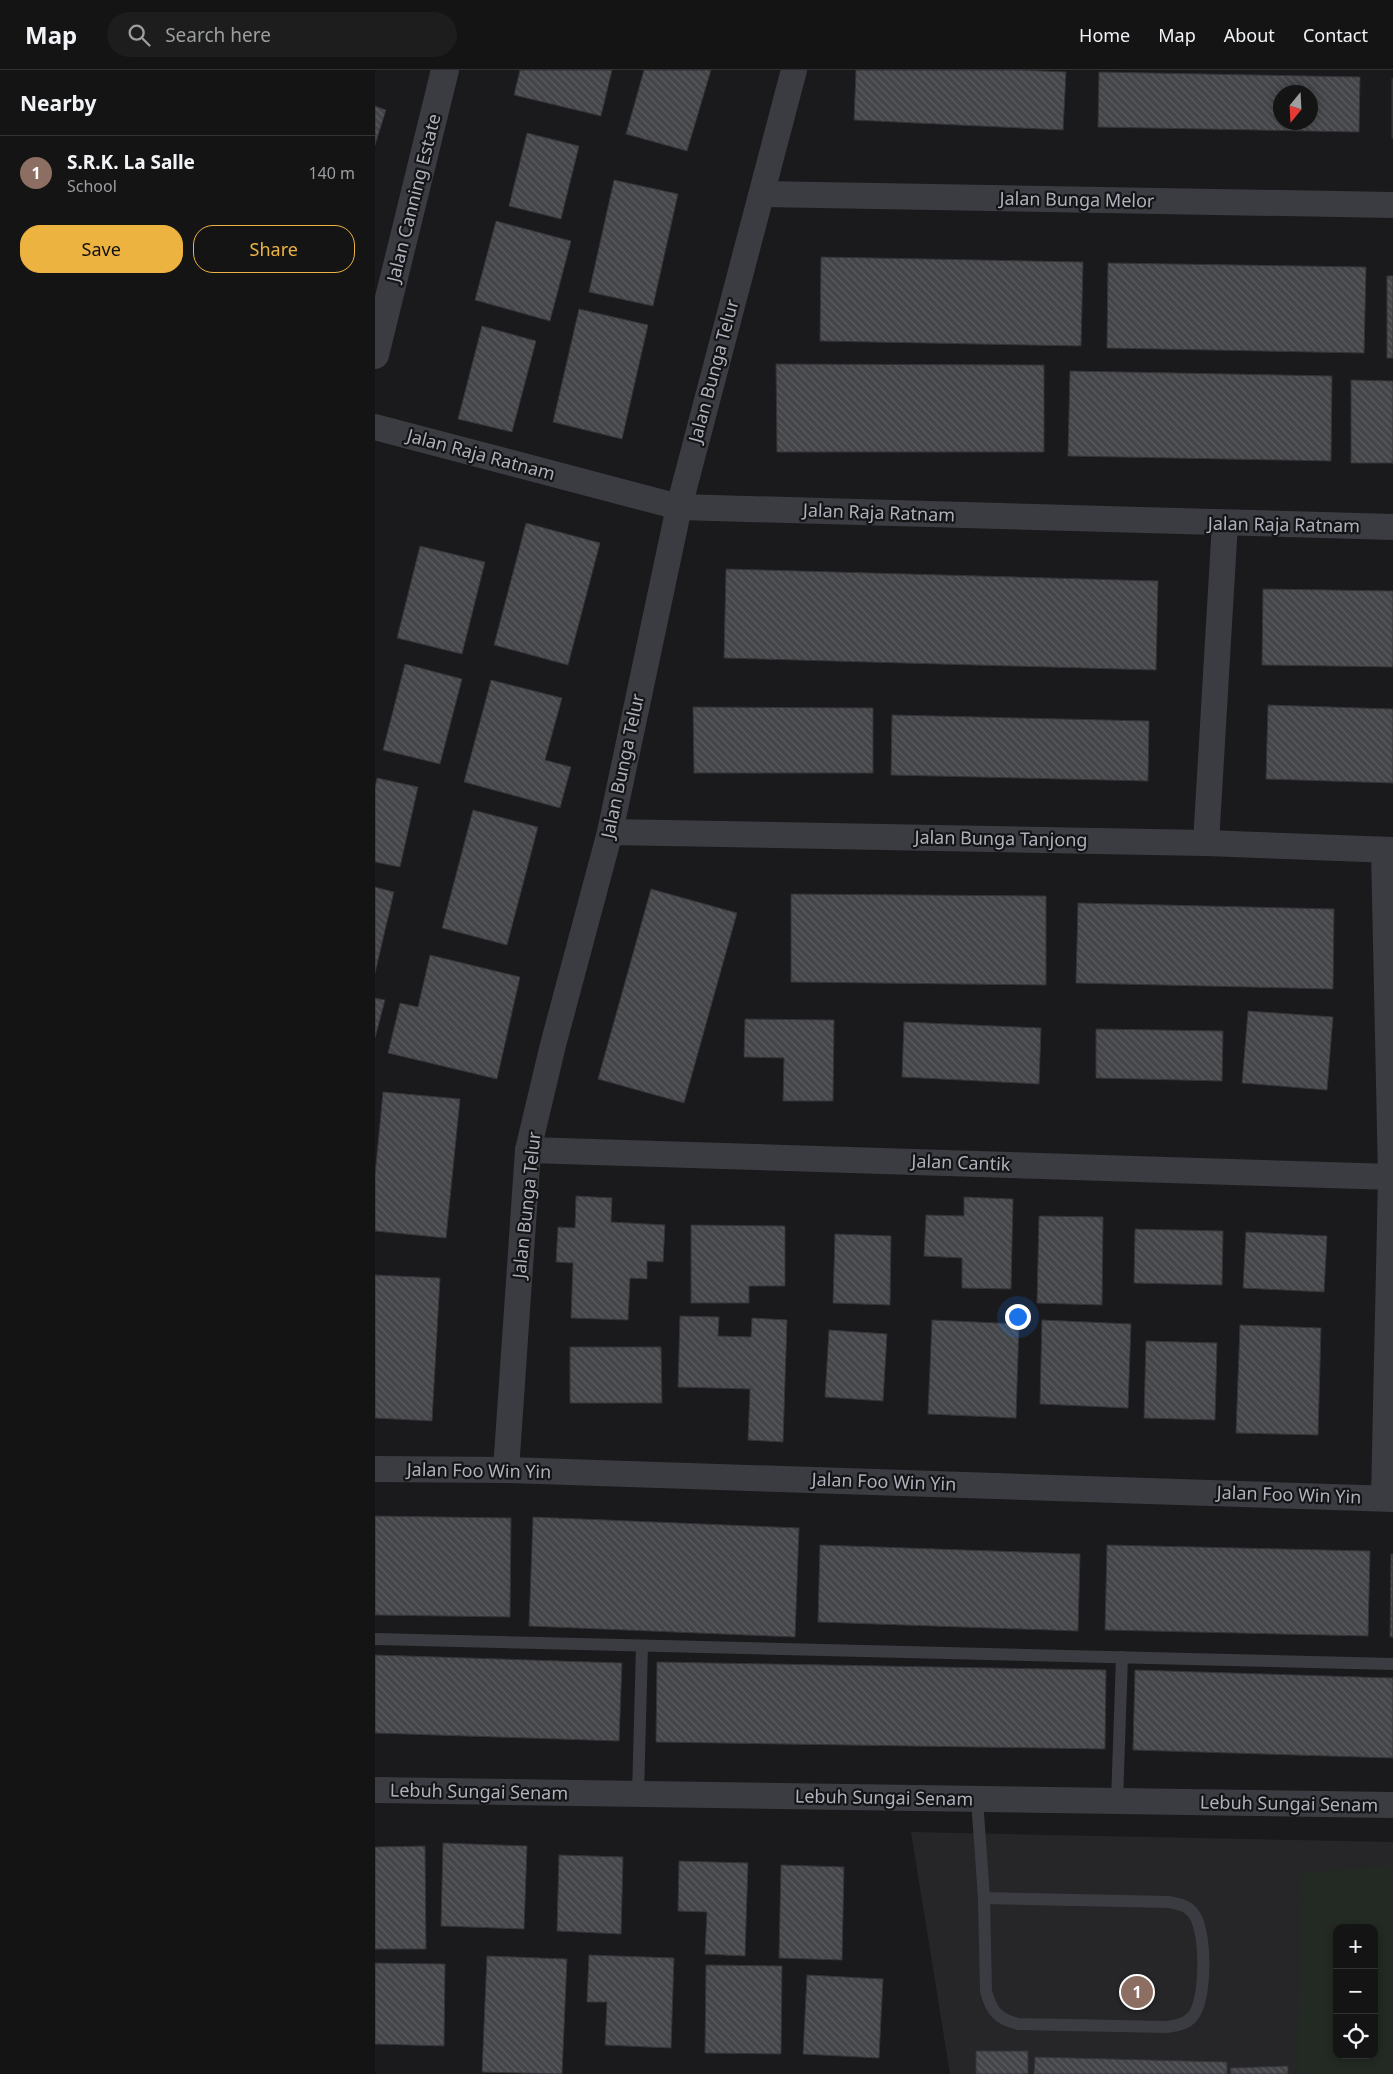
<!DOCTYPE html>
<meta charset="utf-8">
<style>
body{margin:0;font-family:"Noto Sans",sans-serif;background:#1d1d1e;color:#f1f3f6}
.controls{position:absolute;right:15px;bottom:15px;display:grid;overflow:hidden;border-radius:10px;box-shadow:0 2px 8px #0003}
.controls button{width:45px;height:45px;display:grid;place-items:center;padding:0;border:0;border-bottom:1px solid #333334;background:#141415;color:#f1f3f6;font:25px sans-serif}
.compass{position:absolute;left:898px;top:15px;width:45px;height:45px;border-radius:50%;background:#141415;box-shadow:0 2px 8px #0003;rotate:198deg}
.you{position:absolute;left:642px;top:1246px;width:18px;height:18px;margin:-12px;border:4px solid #fff;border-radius:50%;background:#1a73e8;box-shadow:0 0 0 8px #1a73e833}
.badge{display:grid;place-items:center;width:32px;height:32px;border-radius:50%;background:#edb341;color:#fff;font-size:16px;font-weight:700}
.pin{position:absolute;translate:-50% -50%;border:2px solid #fff;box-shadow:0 1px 5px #0006}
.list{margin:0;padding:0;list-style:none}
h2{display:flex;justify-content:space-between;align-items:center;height:65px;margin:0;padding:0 20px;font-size:21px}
h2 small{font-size:16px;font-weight:400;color:#9d9ea0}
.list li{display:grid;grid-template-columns:32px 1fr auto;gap:15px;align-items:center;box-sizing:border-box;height:75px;padding:0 20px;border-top:1px solid #333334}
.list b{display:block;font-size:19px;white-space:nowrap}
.list p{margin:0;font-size:16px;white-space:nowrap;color:#9d9ea0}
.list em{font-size:16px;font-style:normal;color:#9d9ea0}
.actions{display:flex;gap:10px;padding:15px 20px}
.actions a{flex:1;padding:11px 0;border:1px solid #edb341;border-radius:20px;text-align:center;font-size:18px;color:#edb341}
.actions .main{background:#edb341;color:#111}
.icon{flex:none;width:28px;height:28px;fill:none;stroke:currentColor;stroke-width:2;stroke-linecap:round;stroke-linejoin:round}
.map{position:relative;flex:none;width:1018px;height:2004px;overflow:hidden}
header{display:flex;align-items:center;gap:30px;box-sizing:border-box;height:70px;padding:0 25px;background:#141415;border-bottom:1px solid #333334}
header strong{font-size:24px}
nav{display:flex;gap:28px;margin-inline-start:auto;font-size:18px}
.search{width:350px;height:45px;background:#1d1d1e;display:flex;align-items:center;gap:12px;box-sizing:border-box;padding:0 18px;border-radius:28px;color:#9d9ea0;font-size:19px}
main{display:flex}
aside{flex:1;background:#141415}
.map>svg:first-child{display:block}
</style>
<header>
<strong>Map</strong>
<div class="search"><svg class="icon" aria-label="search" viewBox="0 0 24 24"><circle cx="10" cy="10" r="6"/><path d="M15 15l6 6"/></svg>Search here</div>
<nav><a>Home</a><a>Map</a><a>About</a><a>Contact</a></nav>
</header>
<main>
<aside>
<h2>Nearby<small></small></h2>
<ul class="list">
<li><span class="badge" style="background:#8d6e63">1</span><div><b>S.R.K. La Salle</b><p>School</p></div><em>140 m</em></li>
</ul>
<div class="actions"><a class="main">Save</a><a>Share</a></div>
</aside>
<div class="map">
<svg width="1018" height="2004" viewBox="0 0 1018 2004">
<defs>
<pattern id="building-back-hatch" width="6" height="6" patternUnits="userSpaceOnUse" patternTransform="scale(1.25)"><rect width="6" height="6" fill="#444549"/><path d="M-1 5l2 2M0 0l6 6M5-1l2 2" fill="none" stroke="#5c5d61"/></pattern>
</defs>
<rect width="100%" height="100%" fill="#1a1a1c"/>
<!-- built -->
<path fill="#262629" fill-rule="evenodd" d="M536 1762 1018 1772V2004H575ZM962 1858H999V1985H962Z"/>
<!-- pitch -->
<path fill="#222a23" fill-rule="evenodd" d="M1018 1795V2004H922L927 1803ZM962 1858H999V1985H962Z"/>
<!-- building -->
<g fill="url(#building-back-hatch)" stroke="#343438" fill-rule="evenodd">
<polygon points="145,0 237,0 226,46 139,25"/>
<polygon points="269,0 336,0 312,81 251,64"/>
<polygon points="481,0 645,0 691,2 688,60 479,50"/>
<path d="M724 2 985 7 984 62 723 57ZM906 22H936V52H906Z"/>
<rect x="1017" y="9" width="1" height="59"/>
<polygon points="0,36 11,40 0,75"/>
<polygon points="152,63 204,76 186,149 134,136"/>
<polygon points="239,110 303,124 278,236 214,222"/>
<polygon points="121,151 196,171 175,251 100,230"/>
<polygon points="446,187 708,192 706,276 445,271"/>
<polygon points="733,193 991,197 989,283 732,278"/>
<rect x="1012" y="206" width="6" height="82"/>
<polygon points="204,239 273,255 247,369 178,352"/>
<polygon points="107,256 161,271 137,362 83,349"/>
<polygon points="401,294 669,295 669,382 402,382"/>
<polygon points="695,301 957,306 956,391 693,386"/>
<polygon points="976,310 1018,311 1018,393 976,393"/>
<polygon points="151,453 225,473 193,595 119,575"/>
<polygon points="45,476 110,492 87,584 22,568"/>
<polygon points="351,499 783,511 781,600 349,588"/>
<polygon points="888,519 1018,521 1018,597 887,595"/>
<polygon points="30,594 87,609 65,694 8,680"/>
<polygon points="116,610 187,628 170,690 196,697 185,738 89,712"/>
<polygon points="893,635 1018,639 1018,713 891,709"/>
<polygon points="318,637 498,638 498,703 319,703"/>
<polygon points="517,645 774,651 773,711 516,705"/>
<polygon points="2,708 43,717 25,797 0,792 0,718"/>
<polygon points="98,740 163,757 132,875 67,858"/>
<polygon points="0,817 19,822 0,903"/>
<polygon points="276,819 362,843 309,1033 223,1009"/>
<polygon points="416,824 671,826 671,915 416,912"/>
<polygon points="703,833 959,839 958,919 701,913"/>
<polygon points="55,885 145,907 122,1009 13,983 25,933 43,937"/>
<polygon points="0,928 10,930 0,968"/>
<polygon points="873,941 958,947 952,1020 867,1013"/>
<polygon points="370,949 459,950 458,1031 408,1031 409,988 369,987"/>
<polygon points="529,952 666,958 664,1014 527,1007"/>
<polygon points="721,959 848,961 847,1011 721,1008"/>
<polygon points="8,1022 85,1029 71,1168 0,1161 0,1105"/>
<polygon points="201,1126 237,1128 236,1152 290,1155 288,1192 272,1191 272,1209 255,1208 253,1250 196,1248 198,1193 181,1192 183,1157 200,1158"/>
<polygon points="589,1127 638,1129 636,1219 587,1218 587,1188 549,1186 551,1145 589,1146"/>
<polygon points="664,1146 728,1147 727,1235 662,1233"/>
<polygon points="316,1155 410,1156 410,1216 374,1216 374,1233 316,1233"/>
<polygon points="760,1159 848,1161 847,1215 759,1213"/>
<polygon points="871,1162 952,1166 949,1222 868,1218"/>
<polygon points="460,1164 516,1166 515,1235 458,1233"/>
<polygon points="0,1205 65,1208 57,1351 0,1348"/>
<polygon points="305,1246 344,1247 343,1266 376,1267 377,1248 412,1250 408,1372 373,1370 375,1319 303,1317"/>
<polygon points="557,1250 644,1254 641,1348 553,1344"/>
<polygon points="667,1250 756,1254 753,1338 665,1334"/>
<polygon points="865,1255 946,1258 943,1365 861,1363"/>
<polygon points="454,1260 512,1264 508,1331 450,1327"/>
<polygon points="771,1271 842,1273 840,1350 769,1348"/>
<polygon points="195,1277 286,1277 287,1333 195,1333"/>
<polygon points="0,1446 136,1448 135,1547 0,1545"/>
<polygon points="158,1447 424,1458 420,1567 154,1556"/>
<polygon points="445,1475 705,1484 703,1561 443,1552"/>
<polygon points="732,1475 995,1481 993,1566 730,1560"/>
<polygon points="1016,1484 1018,1484 1018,1567 1015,1567"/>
<polygon points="0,1585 247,1593 244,1671 0,1663"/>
<polygon points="282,1592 731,1600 730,1679 281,1672"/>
<polygon points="760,1600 1018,1608 1018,1688 758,1680"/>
<polygon points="68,1773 152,1776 149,1859 66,1856"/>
<polygon points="50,1776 51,1879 0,1879 0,1777"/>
<polygon points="184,1785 248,1787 246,1864 182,1861"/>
<polygon points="304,1791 373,1793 370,1886 330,1884 332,1842 303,1841"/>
<polygon points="406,1795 469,1797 467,1890 404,1888"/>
<polygon points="214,1885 299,1888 296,1978 230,1975 232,1932 212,1932"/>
<polygon points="112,1886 192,1889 187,2004 107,2002"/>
<polygon points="0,1893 70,1894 69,1976 0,1974"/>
<polygon points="331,1895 407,1896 406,1984 330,1983"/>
<polygon points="432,1905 508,1909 504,1988 428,1984"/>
<rect x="601" y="1981" width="52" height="23"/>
<polygon points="660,1987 852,1992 852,2004 659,2004"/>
<polygon points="913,1996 913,2004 856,2004 855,1998"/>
</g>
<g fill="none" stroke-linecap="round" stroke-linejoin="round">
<!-- service -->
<g stroke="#3b3c41" stroke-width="12">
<polyline points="0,1569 1018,1594"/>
<polyline points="263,1724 267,1576"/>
<path d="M602 1729 609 1828 611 1921C616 1941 623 1949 643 1954L793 1957C802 1955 811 1954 817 1947 832 1932 832 1859 818 1843 812 1835 803 1834 794 1832L609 1828"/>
<polyline points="742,1731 747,1587"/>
</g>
<!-- minor -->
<g stroke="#3b3c41" stroke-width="26">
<polyline points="387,124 1018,135"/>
<polyline points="0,357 304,437 1018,457"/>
<polyline points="235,762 831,773 1018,780"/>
<polyline points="831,773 850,453"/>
<polyline points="153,1080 1018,1107"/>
<polyline points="0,1399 131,1400 1018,1429"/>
<polyline points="131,1400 153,1080 178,975 235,762 304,437 419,0"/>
<polyline points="1009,1428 1016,1107 1009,780"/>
<polyline points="0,1720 1018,1735"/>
</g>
<!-- tertiary -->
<polyline stroke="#3b3c41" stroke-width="28" points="0,285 70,0"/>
</g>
<g text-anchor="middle" stroke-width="4.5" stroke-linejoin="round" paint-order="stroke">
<!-- street labels -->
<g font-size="18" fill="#adb1bb" stroke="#151517">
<text transform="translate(39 128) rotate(-76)" y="6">Jalan Canning Estate</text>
<text transform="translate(702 130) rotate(1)" y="6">Jalan Bunga Melor</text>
<text transform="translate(339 301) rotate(-75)" y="6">Jalan Bunga Telur</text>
<text transform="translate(106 385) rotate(15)" y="6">Jalan Raja Ratnam</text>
<text transform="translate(504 443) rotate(2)" y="6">Jalan Raja Ratnam</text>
<text transform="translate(909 455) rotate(1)" y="6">Jalan Raja Ratnam</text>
<text transform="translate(248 696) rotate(-78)" y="6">Jalan Bunga Telur</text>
<text transform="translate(626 769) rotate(1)" y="6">Jalan Bunga Tanjong</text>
<text transform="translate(586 1093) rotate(2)" y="6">Jalan Cantik</text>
<text transform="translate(152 1135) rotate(-84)" y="6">Jalan Bunga Telur</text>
<text transform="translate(104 1401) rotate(1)" y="6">Jalan Foo Win Yin</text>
<text transform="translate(509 1412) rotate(2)" y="6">Jalan Foo Win Yin</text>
<text transform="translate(914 1425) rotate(2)" y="6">Jalan Foo Win Yin</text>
<text transform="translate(104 1722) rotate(1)" y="6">Lebuh Sungai Senam</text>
<text transform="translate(509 1728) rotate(1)" y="6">Lebuh Sungai Senam</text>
<text transform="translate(914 1734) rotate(1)" y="6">Lebuh Sungai Senam</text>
</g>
</g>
</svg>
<div class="controls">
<button>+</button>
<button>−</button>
<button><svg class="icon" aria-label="locate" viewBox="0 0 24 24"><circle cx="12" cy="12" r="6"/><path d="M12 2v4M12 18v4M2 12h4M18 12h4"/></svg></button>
</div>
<svg class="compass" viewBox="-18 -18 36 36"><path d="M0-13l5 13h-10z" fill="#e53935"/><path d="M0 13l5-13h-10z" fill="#9d9ea0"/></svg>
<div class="you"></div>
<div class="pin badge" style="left:762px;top:1922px;background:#8d6e63">1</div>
</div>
</main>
